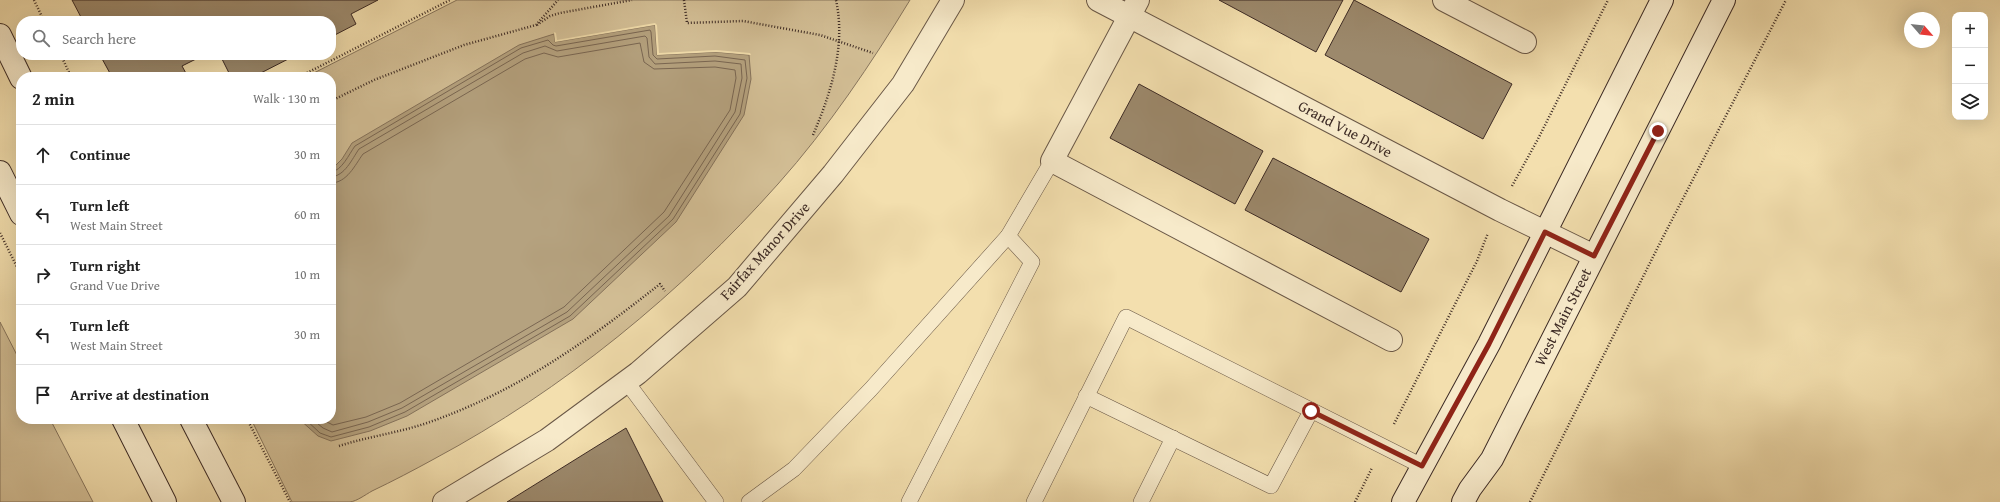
<!DOCTYPE html>
<meta charset="utf-8">
<style>
body{margin:0;font-family:"Gentium Book Plus",serif;background:#f6f6f6;color:#222}
.controls{position:absolute;right:12px;top:12px;display:grid;overflow:hidden;border-radius:8px;box-shadow:0 4px 16px #0002}
.controls button{width:36px;height:36px;display:grid;place-items:center;padding:0;border:0;border-bottom:1px solid #e0e0e0;background:#fff;color:#222;font:20px sans-serif}
.compass{position:absolute;left:1904px;top:12px;width:36px;height:36px;border-radius:50%;background:#fff;box-shadow:0 4px 16px #0002;rotate:118deg}
.stop{position:absolute;width:12px;height:12px;margin:-9px;border:3px solid #8f2418;border-radius:50%;background:#fff}
.stop.end{background:#8f2418;border-color:#fff;box-shadow:0 1px 4px #0008}
.list{margin:0;padding:0;list-style:none}
h2{display:flex;justify-content:space-between;align-items:center;height:52px;margin:0;padding:0 16px;font-size:17px}
h2 small{font-size:13px;font-weight:400;color:#767676}
.list li{display:grid;grid-template-columns:26px 1fr auto;gap:12px;align-items:center;box-sizing:border-box;height:60px;padding:0 16px;border-top:1px solid #e0e0e0}
.list b{display:block;font-size:15px;white-space:nowrap}
.list p{margin:0;font-size:13px;white-space:nowrap;color:#767676}
.list em{font-size:13px;font-style:normal;color:#767676}
.icon{flex:none;width:22px;height:22px;fill:none;stroke:currentColor;stroke-width:2;stroke-linecap:round;stroke-linejoin:round}
.map{position:relative;flex:none;width:2000px;height:502px;overflow:hidden}
.search{position:absolute;background:#fff;box-shadow:0 4px 16px #0002;left:16px;top:16px;width:320px;height:44px;display:flex;align-items:center;gap:10px;box-sizing:border-box;padding:0 14px;border-radius:16px;color:#767676;font-size:15px}
.panel{position:absolute;background:#fff;box-shadow:0 4px 16px #0002;left:16px;top:72px;width:320px;height:352px;border-radius:16px}
.map>svg:first-child{display:block}
</style>
<div class="map">
<svg width="2000" height="502" viewBox="0 0 2000 502">
<rect width="100%" height="100%" fill="#f3dfae"/>
<filter id="stains"><feTurbulence type="fractalNoise" baseFrequency=".005" numOctaves="4"/><feColorMatrix values="0 0 0 0 .2 0 0 0 0 .09 0 0 0 0 .02 0 0 0 .5 -.17"/></filter>
<radialGradient id="worn" r=".72"><stop offset=".6" stop-color="#630" stop-opacity="0"/><stop offset="1" stop-color="#630" stop-opacity=".3"/></radialGradient>
<!-- green -->
<g fill="#d4c097" stroke="#88765e">
<path d="M457 0H910C871 64 828 128 778 184 681 293 563 390 434 459 414 470 393 481 372 491 365 495 357 501 350 502 331 502 310 502 292 502L251 419H331V77H306Z"/>
<polygon points="0,322 21,363 21,419 50,419 93,502 0,502"/>
</g>
<!-- water -->
<polygon fill="#b5a27f" stroke="#85725b" points="655,25 657,55 716,52 749,55 751,79 744,115 676,222 573,319 407,416 370,431 331,441 318,436 299,419 331,419 331,170 342,159 352,143 519,45 554,34 555,42"/>
<!-- pier -->
<polygon fill="#f3dfae" points="655,23 657,25 659,53 716,50 750,53 751,55 716,52 657,55 655,25 555,42 554,32 556,33 557,40"/>
<g fill="none" stroke-linecap="round" stroke-linejoin="round">
<!-- shore -->
<g stroke="#796652" stroke-width="1">
<path d="M305 419 320 433 331 437 369 427 405 412 570 316 673 219 740 114 747 78 745 60 715 56 657 59 653 55 651 32 650 30 556 46 553 45 548 40 521 48 355 146C349 154 342 171 331 172"/>
<path d="M312 419 323 428 332 432 368 422 402 408 567 312 669 216 735 112 742 78 741 64 715 61 655 64 649 57 647 38 645 36 557 51 545 46 523 53 359 149C352 159 345 176 331 177"/>
<path d="M321 419 333 425 366 417 400 403 564 307 664 212 730 110 736 78 735 70 715 67 654 69 644 62 640 43 558 57 544 53 525 59 363 154C355 165 347 183 331 183"/>
</g>
</g>
<!-- building -->
<g fill="#9c896c" stroke="#3d2b25">
<polygon points="72,0 378,0 351,14 356,24 331,37 331,21 83,21"/>
<polygon points="1219,0 1343,0 1316,52"/>
<polygon points="1354,0 1512,84 1483,139 1325,55"/>
<polygon points="100,55 204,55 182,66 188,77 112,77"/>
<polygon points="220,55 296,55 253,77 231,77"/>
<polygon points="1139,84 1263,151 1235,204 1110,138"/>
<polygon points="1273,158 1429,239 1401,292 1245,210"/>
<polygon points="626,428 663,502 507,502"/>
</g>
<g fill="none" stroke-linecap="round" stroke-linejoin="round">
<!-- lane casing -->
<g stroke="#6a5847" stroke-width="16">
<g id="lane">
<polyline points="1008,236 1052,161"/>
<polyline points="626,381 716,502"/>
<polyline points="1086,396 1271,486 1311,411"/>
<polyline points="749,502 794,469 871,389 1008,236 1032,262 909,502"/>
<polyline points="1034,502 1126,317 1422,466"/>
<polyline points="1141,502 1173,438"/>
</g>
</g>
<!-- street casing -->
<g stroke="#6a5847" stroke-width="24">
<g id="street">
<polyline points="1098,0 1500,210 1594,256"/>
<polyline points="1138,0 1052,161 1391,340"/>
<polyline points="1444,0 1525,42"/>
<polyline points="444,502 547,440 638,373 737,287 833,174 903,84 953,0"/>
</g>
</g>
<!-- secondary casing -->
<g stroke="#3d2b25" stroke-width="24">
<g id="secondary">
<polyline points="0,35 21,78"/>
<polyline points="0,172 21,214"/>
<polyline points="123,419 165,502"/>
<polyline points="191,419 234,502"/>
<polyline points="1403,502 1489,344 1662,0"/>
<polyline points="1463,502 1470,489 1492,459 1724,0"/>
</g>
</g>
<!-- path -->
<g stroke="#3d2b25" stroke-width="2.5" stroke-dasharray="1 2" stroke-linecap="butt">
<polyline points="34,0 44,21"/>
<polyline points="684,0 687,23 743,21 820,35 873,53"/>
<polyline points="537,25 550,16 560,13 632,0"/>
<polyline points="61,55 71,77"/>
<polyline points="299,77 450,0"/>
<polyline points="331,101 374,80 464,45 536,25 558,0"/>
<path d="M813 135C831 93 846 46 836 0"/>
<polyline points="1512,186 1538,139 1608,0"/>
<polyline points="0,233 21,275"/>
<polyline points="247,419 290,502"/>
<polyline points="1394,424 1477,261 1488,233"/>
<path d="M339 446C367 437 396 433 424 424 515 393 585 343 660 284L665 291"/>
<polyline points="1355,502 1372,468"/>
<polyline points="1530,502 1662,239 1786,0"/>
</g>
<!-- lane -->
<use href="#lane" stroke="#f7eaca" stroke-width="15"/>
<!-- street -->
<use href="#street" stroke="#f7eaca" stroke-width="22"/>
<!-- secondary -->
<use href="#secondary" stroke="#f7eaca" stroke-width="22"/>
</g>
<g fill="none" stroke-linecap="round" stroke-linejoin="round">
<!-- route -->
<polyline stroke="#8f2418" stroke-width="5" points="1311,411 1422,466 1489,344 1545,232 1594,256 1658,131"/>
</g>
<g text-anchor="middle" stroke-width="4" stroke-linejoin="round" paint-order="stroke">
<!-- street labels -->
<g font-size="15" fill="#3d2b25" stroke="#f7eaca">
<text transform="translate(1345 129) rotate(28)" y="5">Grand Vue Drive</text>
<text transform="translate(765 251) rotate(-48)" y="5">Fairfax Manor Drive</text>
<text transform="translate(1563 317) rotate(-63)" y="5">West Main Street</text>
</g>
</g>
<rect width="100%" height="100%" filter="url(#stains)"/>
<rect width="100%" height="100%" fill="url(#worn)"/>
</svg>
<div class="controls">
<button>+</button>
<button>−</button>
<button><svg class="icon" aria-label="layers" viewBox="0 0 24 24"><path d="M12 4l9 5-9 5-9-5zM3 14l9 5 9-5"/></svg></button>
</div>
<svg class="compass" viewBox="-18 -18 36 36"><path d="M0-13l5 13h-10z" fill="#e53935"/><path d="M0 13l5-13h-10z" fill="#767676"/></svg>
<div class="stop" style="left:1311px;top:411px"></div>
<div class="stop end" style="left:1658px;top:131px"></div>
<div class="search"><svg class="icon" aria-label="search" viewBox="0 0 24 24"><circle cx="10" cy="10" r="6"/><path d="M15 15l6 6"/></svg>Search here</div>
<section class="panel">
<h2>2 min<small>Walk · 130 m</small></h2>
<ul class="list">
<li><svg class="icon" aria-label="ahead" viewBox="0 0 24 24"><path d="M12 20V5M6 11l6-6 6 6"/></svg><div><b>Continue</b></div><em>30 m</em></li>
<li><svg class="icon" aria-label="left" viewBox="0 0 24 24"><path d="M17 20v-9H6M10 6l-5 5 5 5"/></svg><div><b>Turn left</b><p>West Main Street</p></div><em>60 m</em></li>
<li><svg class="icon" aria-label="right" viewBox="0 0 24 24"><path d="M7 20v-9h11M14 6l5 5-5 5"/></svg><div><b>Turn right</b><p>Grand Vue Drive</p></div><em>10 m</em></li>
<li><svg class="icon" aria-label="left" viewBox="0 0 24 24"><path d="M17 20v-9H6M10 6l-5 5 5 5"/></svg><div><b>Turn left</b><p>West Main Street</p></div><em>30 m</em></li>
<li><svg class="icon" aria-label="arrive" viewBox="0 0 24 24"><path d="M6 21V4h12l-3 4 3 4H6"/></svg><div><b>Arrive at destination</b></div></li>
</ul>
</section>
</div>
